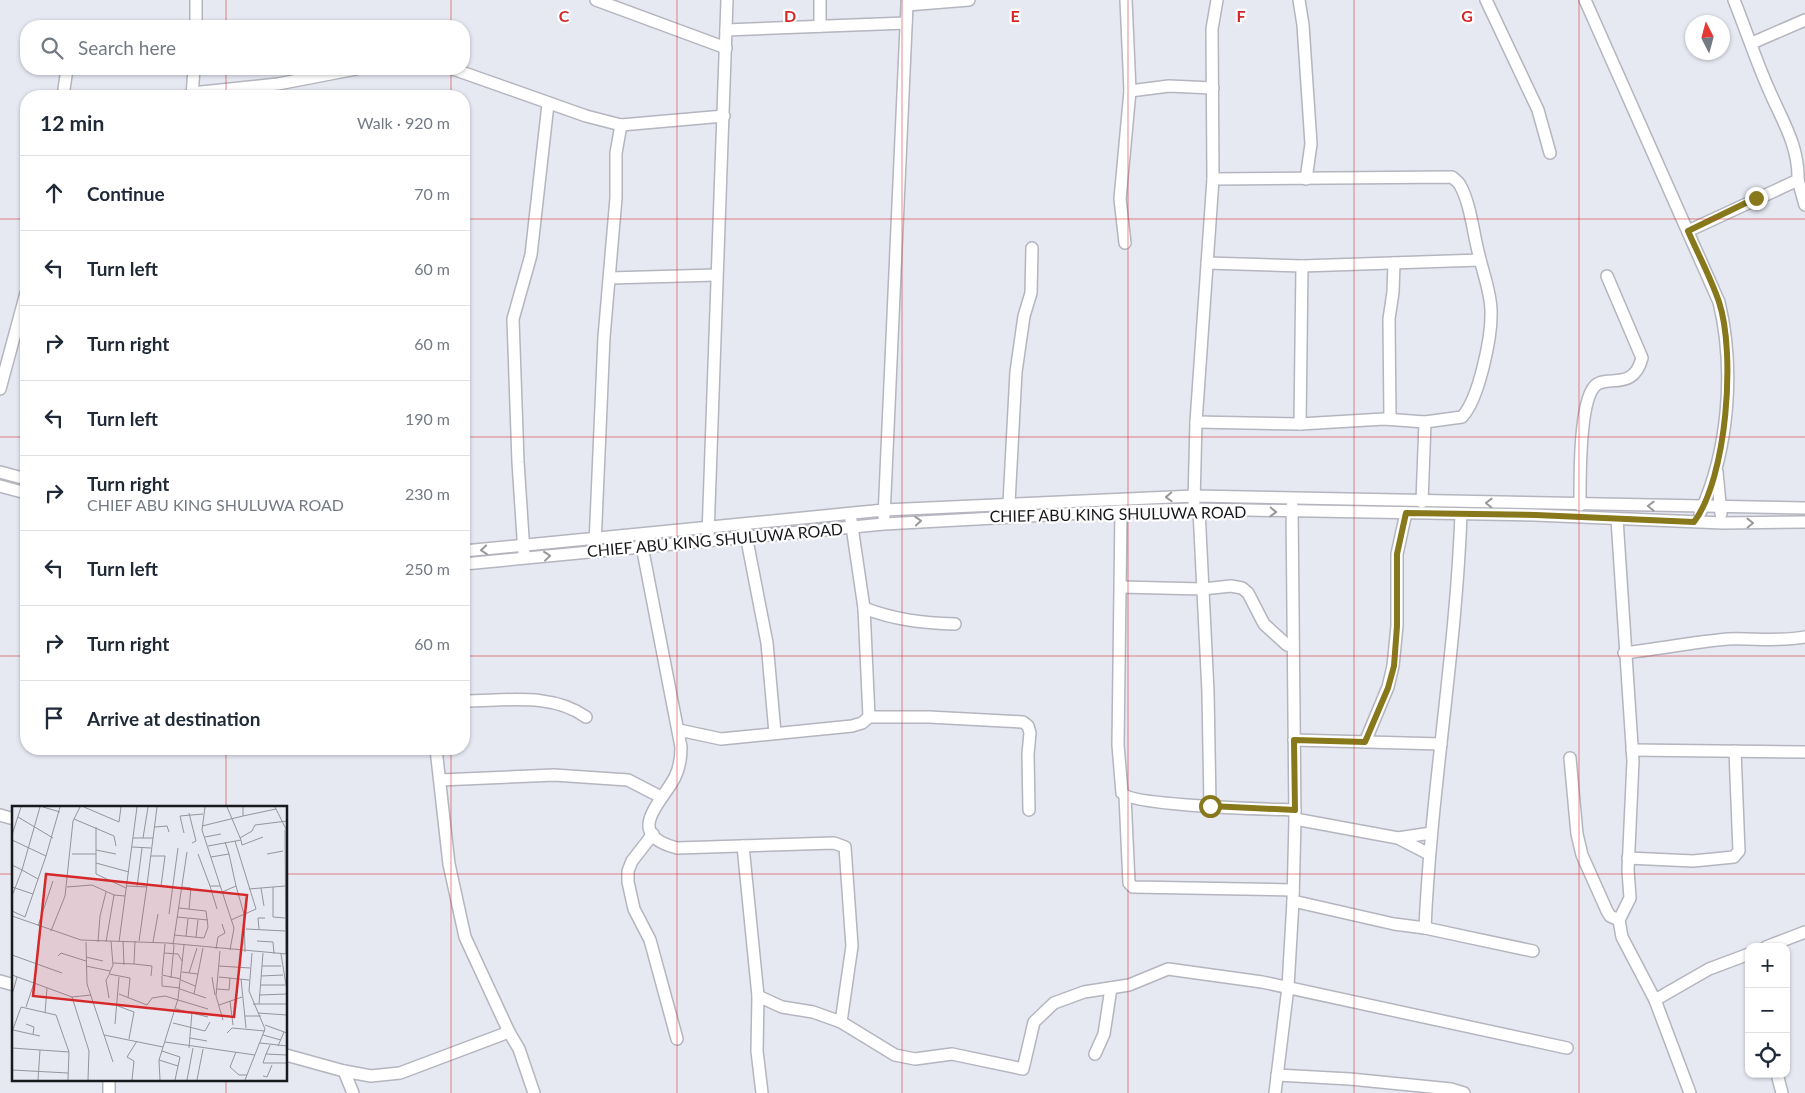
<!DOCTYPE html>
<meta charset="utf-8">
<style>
body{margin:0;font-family:Lato,sans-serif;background:#f6f6f7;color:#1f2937}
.controls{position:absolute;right:15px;bottom:15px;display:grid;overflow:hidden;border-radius:10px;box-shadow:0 1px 4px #0004}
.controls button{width:45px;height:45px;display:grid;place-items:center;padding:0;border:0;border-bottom:1px solid #e0e1e3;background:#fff;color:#1f2937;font:25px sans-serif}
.compass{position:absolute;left:1685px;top:15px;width:45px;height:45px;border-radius:50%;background:#fff;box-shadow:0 1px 4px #0004;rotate:354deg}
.stop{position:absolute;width:15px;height:15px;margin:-11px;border:4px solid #88781c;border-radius:50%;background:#fff}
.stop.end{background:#88781c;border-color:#fff;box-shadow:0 1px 5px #0008}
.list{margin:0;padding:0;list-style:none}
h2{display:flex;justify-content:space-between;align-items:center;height:65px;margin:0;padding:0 20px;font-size:21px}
h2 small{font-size:16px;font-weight:400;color:#747a83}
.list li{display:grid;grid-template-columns:32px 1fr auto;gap:15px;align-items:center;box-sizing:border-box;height:75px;padding:0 20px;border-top:1px solid #e0e1e3}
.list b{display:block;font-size:19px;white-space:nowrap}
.list p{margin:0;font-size:16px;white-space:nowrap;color:#747a83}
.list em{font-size:16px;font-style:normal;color:#747a83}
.icon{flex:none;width:28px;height:28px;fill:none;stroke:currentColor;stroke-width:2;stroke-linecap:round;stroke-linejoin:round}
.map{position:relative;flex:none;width:1805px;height:1093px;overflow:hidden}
.search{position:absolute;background:#fff;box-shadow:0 1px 4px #0004;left:20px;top:20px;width:450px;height:55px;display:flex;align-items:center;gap:12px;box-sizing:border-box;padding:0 18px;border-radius:20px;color:#747a83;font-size:19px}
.panel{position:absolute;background:#fff;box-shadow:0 1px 4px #0004;left:20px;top:90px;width:450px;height:665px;border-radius:20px}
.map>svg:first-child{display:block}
</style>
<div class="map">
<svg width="1805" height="1093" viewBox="0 0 1805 1093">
<rect width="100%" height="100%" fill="#e6e8f2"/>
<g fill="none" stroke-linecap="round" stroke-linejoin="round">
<!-- minor casing -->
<g stroke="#b4b5be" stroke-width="14">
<g id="minor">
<polyline points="596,0 726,48"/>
<polyline points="907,0 907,5 969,0"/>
<polyline points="1299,0 1303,25 1311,144 1306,179"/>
<polyline points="1486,0 1538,110 1550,153"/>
<path d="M1585 0 1719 302C1735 368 1729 450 1700 513"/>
<polyline points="196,26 196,0"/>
<polyline points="820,26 820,0"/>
<polyline points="726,30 906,23"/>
<polyline points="1752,43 1805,20"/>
<polyline points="453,69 586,116 621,125 724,116"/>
<polyline points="1130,91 1169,86 1213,88"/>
<polyline points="192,93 278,84 356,69"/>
<polyline points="63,96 67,69"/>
<polyline points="192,96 194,69"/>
<polyline points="1798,180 1805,205"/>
<path d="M1688 231 1798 180C1799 146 1782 120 1769 90 1756 61 1746 30 1734 0"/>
<polyline points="1125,243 1120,199 1130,91 1126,0"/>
<polyline points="1207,263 1302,266 1480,260"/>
<polyline points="610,278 716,275"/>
<polyline points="0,389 26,293"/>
<polyline points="1390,419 1389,319 1393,292 1394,263"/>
<path d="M1196 422 1300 424 1384 419 1425 422 1462 417C1479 399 1492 336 1491 311 1491 293 1483 273 1479 255 1473 233 1471 205 1460 185 1458 181 1455 180 1452 177L1213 179"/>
<polyline points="1300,424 1302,266"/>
<polyline points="0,472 26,479"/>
<polyline points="1717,472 1721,514"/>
<polyline points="0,486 26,493"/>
<polyline points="1194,502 1196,422 1213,179 1212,29 1217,0"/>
<polyline points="1422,502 1425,422"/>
<polyline points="1009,503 1016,372 1024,316 1031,293 1032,248"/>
<path d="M1580 505C1580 480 1579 405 1594 387 1605 373 1633 393 1642 358L1607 276"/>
<polyline points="1199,510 1208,692 1210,806"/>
<path d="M1121 511 1118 745 1122 793C1133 806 1270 809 1295 810"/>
<polyline points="884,517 907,5"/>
<polyline points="1617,519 1633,761 1628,870 1630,898 1619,920 1622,937 1655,1000 1690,1093"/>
<polyline points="745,530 767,643 775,733"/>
<polyline points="708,535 727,0"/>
<path d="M641 541 681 747C681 756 679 769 675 777 661 804 623 834 677 848L834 843 845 847 852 946 841 1022"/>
<polyline points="595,545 604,337 616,198 616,153 621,125"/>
<polyline points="464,551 884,510 1194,496 1805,508"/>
<polyline points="524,553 518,462 513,319 531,255 548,104"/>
<polyline points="464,564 884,524 1121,511 1193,509 1535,515 1723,523 1805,522"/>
<polyline points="1121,587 1203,589 1231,586 1242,588 1248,593 1264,624 1287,645 1292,646"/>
<path d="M864 608C895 620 923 623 955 624"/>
<path d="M1624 653C1659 649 1693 642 1728 639 1754 638 1779 642 1805 637"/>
<path d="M464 701C505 701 551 692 586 717"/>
<polyline points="869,717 929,717 1023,722 1028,726 1030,733 1028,754 1029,810"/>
<polyline points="679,730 721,739 852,726 862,723 869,717 864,608 851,520"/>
<polyline points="1294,740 1441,744"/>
<polyline points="1365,742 1388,687 1393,666 1397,626 1397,554 1406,513"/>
<polyline points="436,749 449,864 465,937 509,1032 519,1049 534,1093"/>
<polyline points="1632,750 1805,752"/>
<polyline points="1570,758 1577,834 1582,855 1607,911 1610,916 1619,920"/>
<polyline points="440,780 554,775 628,780 661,797"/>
<polyline points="1125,796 1129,883 1133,887 1293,890"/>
<polyline points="0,815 14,819"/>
<polyline points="1295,819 1398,838 1429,854"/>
<polyline points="653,834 632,861 628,871 628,882 634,909 650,940 677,1039"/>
<polyline points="1398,838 1431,833"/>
<polyline points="743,846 758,996 757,1051 762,1093"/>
<polyline points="1628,858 1693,861 1734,857 1739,851 1735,751"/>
<polyline points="1293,901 1394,924 1425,928 1533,951"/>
<path d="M1425 928C1431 790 1456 653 1461 514"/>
<polyline points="1766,947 1805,932"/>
<polyline points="0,981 14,985"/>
<polyline points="758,996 782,1007 813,1012 841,1022 895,1055 915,1059 952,1054 1023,1069 1034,1022 1054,1003 1084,992 1129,985 1168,969 1262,982 1567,1048"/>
<polyline points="1655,1000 1709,969 1749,954"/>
<polyline points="1095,1054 1104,1034 1111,988"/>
<polyline points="286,1055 344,1071 353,1093"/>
<polyline points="344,1071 371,1076 400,1073 509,1032"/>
<polyline points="1777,1074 1782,1093"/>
<polyline points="1277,1075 1350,1079 1451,1089 1464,1093"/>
<polyline points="109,1079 109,1093"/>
<polyline points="1275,1093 1288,987 1293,901 1295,819 1292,506"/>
</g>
</g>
<!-- minor -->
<use href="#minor" stroke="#fff" stroke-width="11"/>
</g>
<!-- one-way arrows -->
<defs><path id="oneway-chevron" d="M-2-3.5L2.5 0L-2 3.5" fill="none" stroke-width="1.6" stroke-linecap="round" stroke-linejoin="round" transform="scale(1.25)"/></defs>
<g stroke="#979899">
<use href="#oneway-chevron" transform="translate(1169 497) rotate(178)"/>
<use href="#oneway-chevron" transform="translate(1489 503) rotate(-179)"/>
<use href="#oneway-chevron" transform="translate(1651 506) rotate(-179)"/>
<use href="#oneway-chevron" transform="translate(1273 512) rotate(2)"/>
<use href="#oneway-chevron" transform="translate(918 521) rotate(-4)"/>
<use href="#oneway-chevron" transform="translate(1750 523) rotate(-1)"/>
<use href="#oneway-chevron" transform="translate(484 550) rotate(175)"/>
<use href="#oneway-chevron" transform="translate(547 556) rotate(-6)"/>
</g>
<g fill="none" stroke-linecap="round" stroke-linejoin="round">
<!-- route -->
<path stroke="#88781c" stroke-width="6" d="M1210 806 1295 810 1294 740 1365 742 1388 688 1394 666 1397 626V554L1406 513 1536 515 1694 522C1727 478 1736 353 1719 302 1711 278 1698 254 1688 231L1756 198"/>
</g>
<!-- grid -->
<path fill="none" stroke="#d62828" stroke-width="1" stroke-opacity="0.55" d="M226 0V26M451 0V26M677 0V1093M902 0V1093M1128 0V1093M1354 0V1093M1579 0V1093M226 69V96M451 69V96M0 219H26M464 219H1805M0 437H26M464 437H1805M0 656H26M464 656H1805M226 749V807M451 749V1093M0 874H14M286 874H1805M226 1079V1093"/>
<g text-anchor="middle" stroke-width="4.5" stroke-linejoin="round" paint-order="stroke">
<!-- street labels -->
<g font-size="16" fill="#18191c" stroke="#fff">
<text transform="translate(1118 514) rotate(-1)" y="6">CHIEF ABU KING SHULUWA ROAD</text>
<text transform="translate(715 540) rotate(-5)" y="6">CHIEF ABU KING SHULUWA ROAD</text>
</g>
</g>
<!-- overview -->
<g transform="translate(12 806)">
<rect width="275" height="275" fill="#e6e8f2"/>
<path fill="none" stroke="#94959c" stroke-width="1" d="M31 1 48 6M72 1 107 16 109 1M193 1 190 24 222 122 218 144M263 1 275 25M177 7 184 35 180 37M231 10 264 3M6 11 41 32M62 13 102 30 104 40M190 20 231 10V1M84 21V44M143 21 155 20 157 26M273 24 274 148M172 27 168 10 191 8M0 29 9 1M193 31 209 28M121 32H141M131 32 136 1M228 32 240 25 243 19 275 15M0 34 34 50 48 1M229 34 230 39 251 31M196 40 229 34 215 1M120 41 139 42M60 48H84M104 48 84 44V68L114 82M186 48 198 80H208M255 48 271 45M139 50H153L149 80 135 79 145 1M199 51 217 48 213 36M84 57 117 66M0 59 10 64 28 1M115 80 135 81M198 80 205 103M224 80 232 108M0 81 21 88M55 81 80 79 102 89 113 90M125 81 130 42M170 81 179 82 177 103M261 81V111L273 112M249 82 252 100M237 83 273 80M210 86 224 80 217 48M0 90 10 64 26 73M0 105 13 111 34 50M157 108 166 42M232 109 233 146M0 110 69 134 155 137 275 148M165 111 196 114M219 114 244 103 223 35M26 120 41 75M234 123 273 125M247 123 246 112H253M39 125 53 90 61 15 68 1M162 129 192 132 196 121 194 105 167 102M174 130 176 113M184 131 186 114M99 135 101 159 97 168 118 172 116 192M111 135 112 159M127 135 135 79M245 135 261 136 262 148M74 136 75 178 101 256M86 136 88 110 94 86M94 136 102 89M107 136 125 1M141 136 146 108M153 138 150 169 169 173M161 139 175 46M204 143 206 131 213 127 210 118M208 145 204 190 211 214M152 147 166 148 170 155M269 148 275 185M0 149 50 167M46 150 49 147 74 155M74 151 91 155M101 157 122 158 123 135M122 158 140 160 139 170M74 160 98 165M207 160 238 162M250 160H269M170 166 186 168M177 167 185 142M0 169 22 177 14 201M97 169 94 174 97 192M150 170V180L168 182M249 170 271 169M200 171 203 189M207 171 237 174M159 172 162 139M229 173 234 222M169 174 183 180M22 177 60 191 77 245 76 274M248 179H273M168 183 194 192M205 183 217 184 218 172M107 188 135 199 140 192 153 190 196 203M182 188 191 142M0 189 5 171M247 189 275 188M60 191 79 189M218 195 221 219M241 198H247L251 147M247 198H275M207 199 230 191M106 200 122 206 117 233M164 203 196 211M33 207 35 182M246 207 275 209M233 210H249M161 217 193 225 198 216M14 218 22 221 21 228M103 218 107 171M253 219 275 227M1 224 28 230M0 226 9 201 44 209 57 246M215 227 220 222 253 225M92 229 151 241M251 229 269 234M178 232 195 235M153 236 243 249M248 237 275 240M258 239 254 248 275 249M266 240 272 226M0 242 57 246 56 274M177 242 180 206M150 245 168 251 163 274M224 246 218 261 227 269H235M254 248 251 257H275M147 254 166 260M0 264 56 267M251 270 255 271 260 259M26 274 28 244M120 274 122 255 115 251 125 235M148 274 147 254 166 193 172 139M175 274 181 242M185 274 191 243M233 274 253 223 237 185 240 147"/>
<path fill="#d62828" fill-opacity="0.15" stroke="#d62828" stroke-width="2.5" d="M34 68 235 89 222 211 21 190Z"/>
<rect width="275" height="275" fill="none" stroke="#18191c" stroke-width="2.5"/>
</g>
<g font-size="16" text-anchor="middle" font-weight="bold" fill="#d62828" stroke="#fff" stroke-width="4.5" stroke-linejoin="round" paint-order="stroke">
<text x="564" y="22">C</text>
<text x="790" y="22">D</text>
<text x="1015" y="22">E</text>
<text x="1241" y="22">F</text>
<text x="1467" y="22">G</text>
</g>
</svg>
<div class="controls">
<button>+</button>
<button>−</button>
<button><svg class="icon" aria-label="locate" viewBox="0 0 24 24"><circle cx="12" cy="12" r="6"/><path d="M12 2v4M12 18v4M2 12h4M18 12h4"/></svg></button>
</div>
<svg class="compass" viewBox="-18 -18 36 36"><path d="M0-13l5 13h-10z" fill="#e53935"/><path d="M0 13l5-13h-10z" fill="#747a83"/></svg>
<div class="stop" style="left:1210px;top:806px"></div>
<div class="stop end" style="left:1756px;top:198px"></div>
<div class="search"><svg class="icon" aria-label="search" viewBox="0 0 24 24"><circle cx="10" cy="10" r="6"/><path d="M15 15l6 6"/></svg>Search here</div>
<section class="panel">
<h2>12 min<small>Walk · 920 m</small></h2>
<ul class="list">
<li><svg class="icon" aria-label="ahead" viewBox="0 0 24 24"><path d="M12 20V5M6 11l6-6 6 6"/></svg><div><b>Continue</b></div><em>70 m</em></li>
<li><svg class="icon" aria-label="left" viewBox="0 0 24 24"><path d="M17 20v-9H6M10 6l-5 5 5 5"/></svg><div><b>Turn left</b></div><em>60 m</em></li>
<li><svg class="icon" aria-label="right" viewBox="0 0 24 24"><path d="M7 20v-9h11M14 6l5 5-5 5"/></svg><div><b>Turn right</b></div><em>60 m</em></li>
<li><svg class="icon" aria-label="left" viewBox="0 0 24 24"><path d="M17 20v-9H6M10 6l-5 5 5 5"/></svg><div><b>Turn left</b></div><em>190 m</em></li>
<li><svg class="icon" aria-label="right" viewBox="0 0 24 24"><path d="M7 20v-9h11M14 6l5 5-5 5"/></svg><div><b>Turn right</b><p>CHIEF ABU KING SHULUWA ROAD</p></div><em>230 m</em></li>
<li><svg class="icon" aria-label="left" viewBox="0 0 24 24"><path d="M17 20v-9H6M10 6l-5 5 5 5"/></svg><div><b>Turn left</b></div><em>250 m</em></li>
<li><svg class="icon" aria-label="right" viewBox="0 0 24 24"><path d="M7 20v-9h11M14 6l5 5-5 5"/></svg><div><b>Turn right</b></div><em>60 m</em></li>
<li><svg class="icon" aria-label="arrive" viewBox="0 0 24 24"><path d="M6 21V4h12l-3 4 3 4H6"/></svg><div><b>Arrive at destination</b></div></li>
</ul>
</section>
</div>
